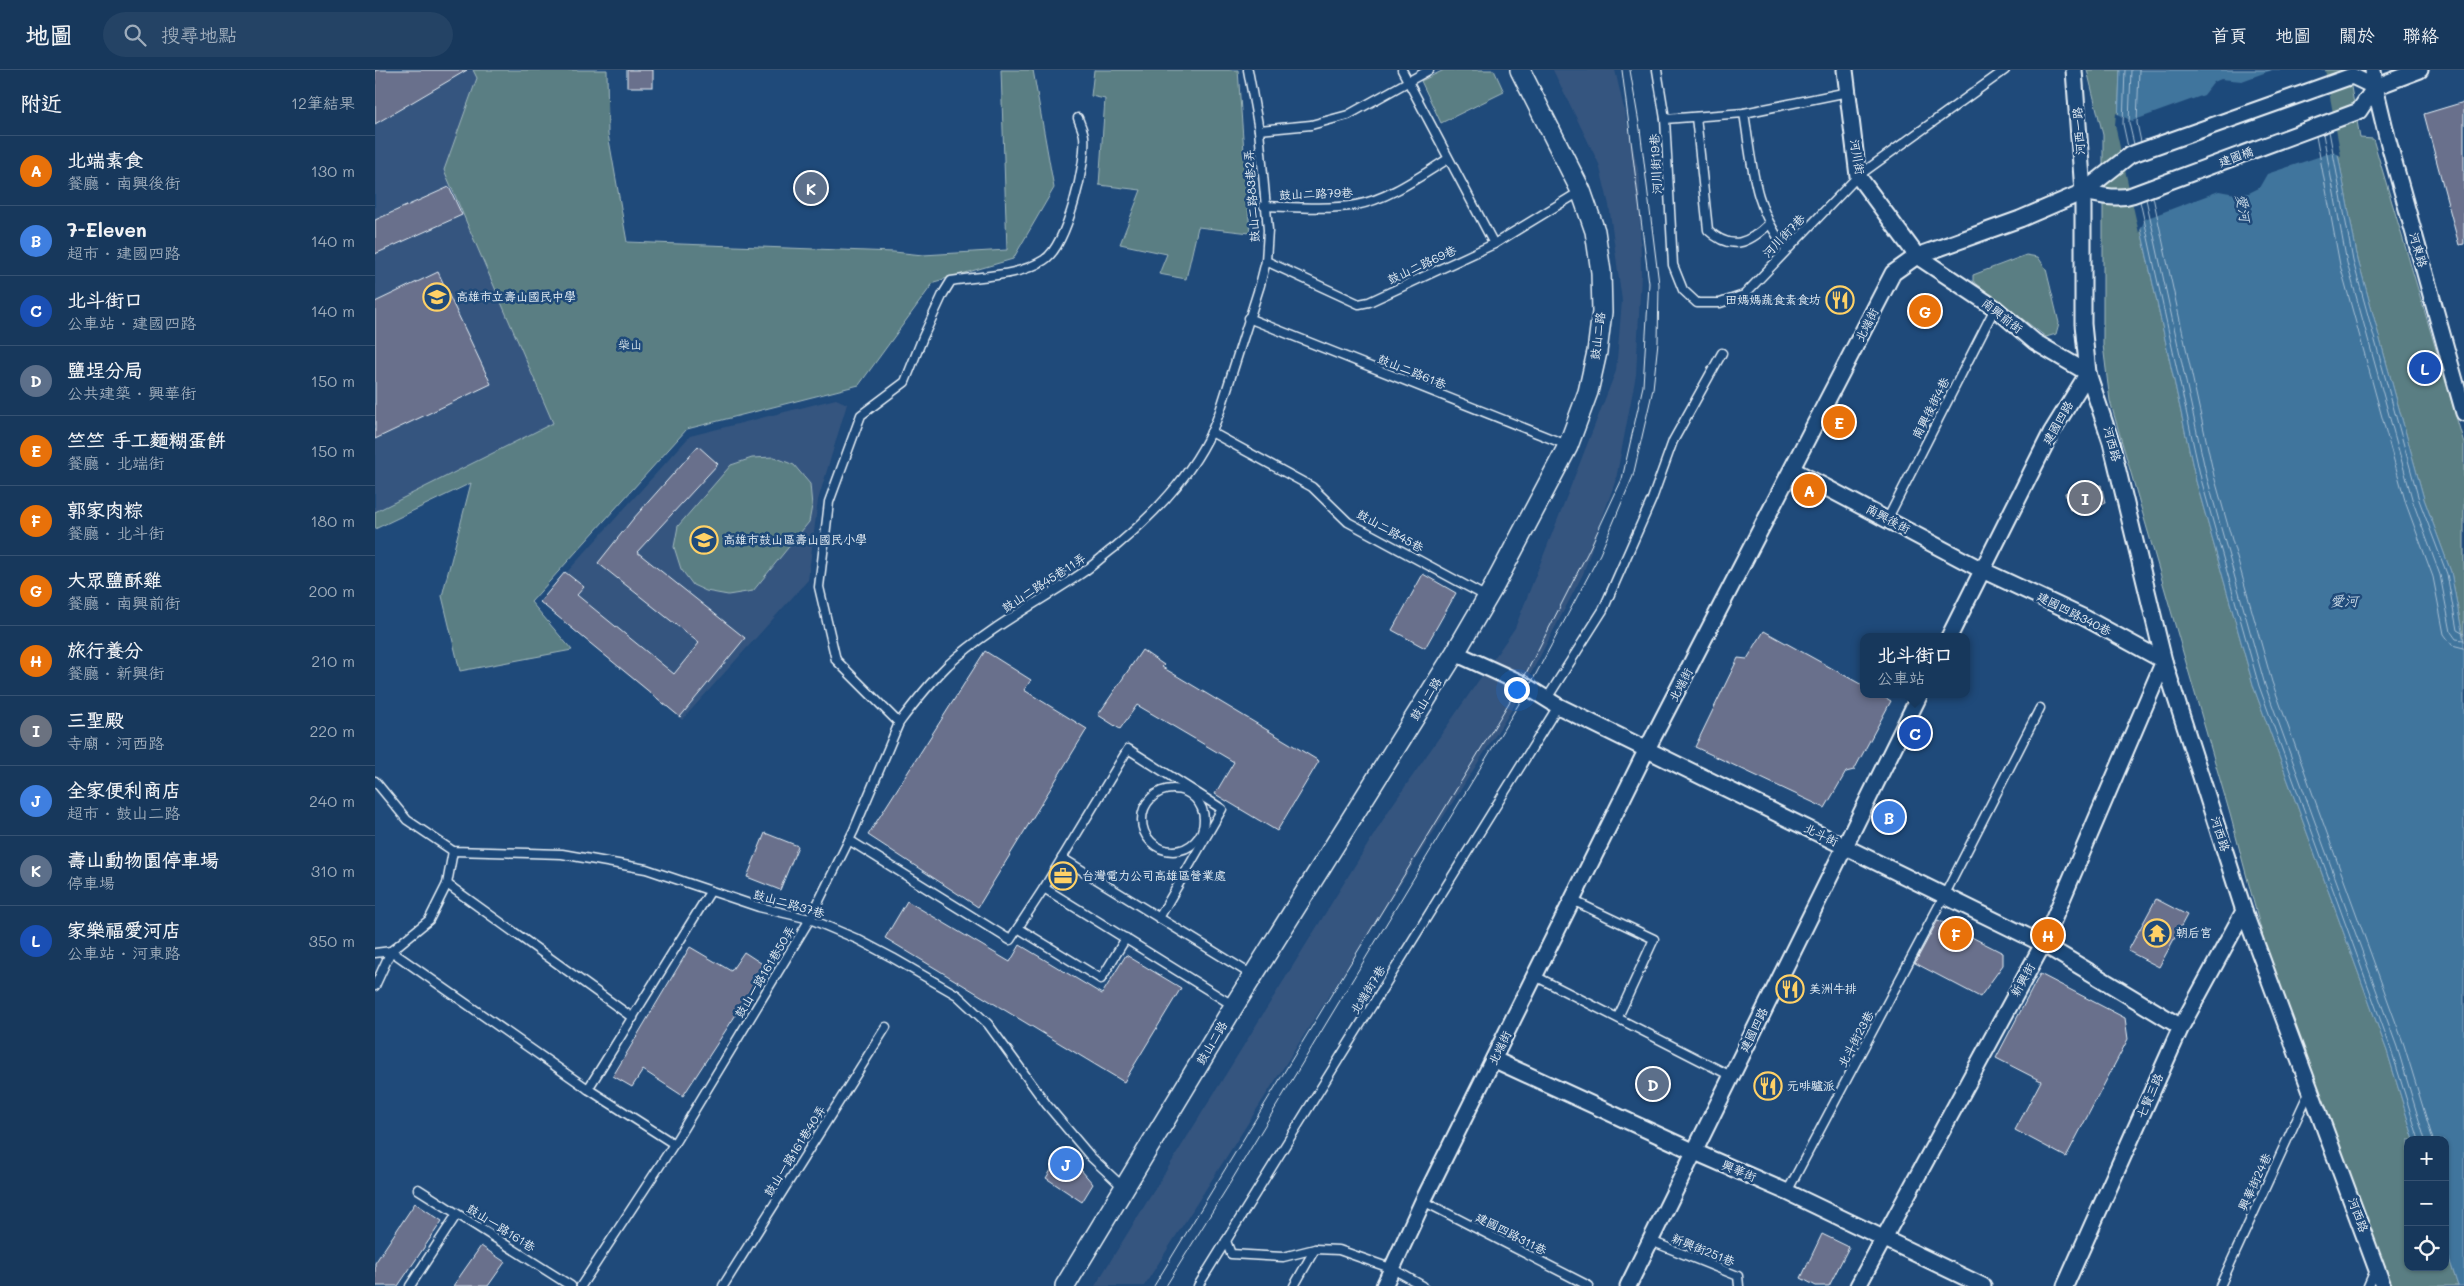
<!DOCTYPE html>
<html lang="zh-TW">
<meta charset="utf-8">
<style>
body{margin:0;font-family:Mali,"LXGW WenKai TC",sans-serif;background:#244365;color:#f1f3f6}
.controls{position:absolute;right:15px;bottom:15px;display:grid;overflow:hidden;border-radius:10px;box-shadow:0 1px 4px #0004}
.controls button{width:45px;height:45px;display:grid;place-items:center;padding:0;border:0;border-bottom:1px solid #365272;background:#17385c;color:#f1f3f6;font:25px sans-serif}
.you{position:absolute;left:1141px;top:619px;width:18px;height:18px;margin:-12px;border:4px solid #fff;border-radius:50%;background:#1a73e8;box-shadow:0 0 0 8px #1a73e833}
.badge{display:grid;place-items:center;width:32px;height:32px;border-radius:50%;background:#95b2f1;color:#fff;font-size:16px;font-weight:700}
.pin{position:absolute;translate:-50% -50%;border:2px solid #fff;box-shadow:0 1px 5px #0006}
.popup{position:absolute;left:1485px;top:563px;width:110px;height:65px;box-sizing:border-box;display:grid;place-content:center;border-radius:10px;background:#17385c;filter:drop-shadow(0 1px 4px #0005);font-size:16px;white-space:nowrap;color:#9eacbb}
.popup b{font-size:19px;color:#f1f3f6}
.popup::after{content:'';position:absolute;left:50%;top:100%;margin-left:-10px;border:10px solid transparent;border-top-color:#17385c}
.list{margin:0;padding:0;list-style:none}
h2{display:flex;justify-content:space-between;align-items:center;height:65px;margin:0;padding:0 20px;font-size:21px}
h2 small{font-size:16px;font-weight:400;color:#9eacbb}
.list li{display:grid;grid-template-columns:32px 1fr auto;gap:15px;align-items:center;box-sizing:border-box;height:70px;padding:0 20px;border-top:1px solid #365272}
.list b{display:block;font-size:19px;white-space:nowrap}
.list p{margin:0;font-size:16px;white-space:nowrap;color:#9eacbb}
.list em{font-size:16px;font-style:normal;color:#9eacbb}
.icon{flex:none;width:28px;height:28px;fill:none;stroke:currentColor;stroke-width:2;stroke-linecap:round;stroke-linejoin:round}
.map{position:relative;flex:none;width:2089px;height:1216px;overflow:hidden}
header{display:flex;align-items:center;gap:30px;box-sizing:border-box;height:70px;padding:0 25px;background:#17385c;border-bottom:1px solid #365272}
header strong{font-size:24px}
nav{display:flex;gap:28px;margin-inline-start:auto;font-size:18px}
.search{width:350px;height:45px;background:#244365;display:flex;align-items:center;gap:12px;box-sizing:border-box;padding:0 18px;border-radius:28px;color:#9eacbb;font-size:19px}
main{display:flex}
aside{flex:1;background:#17385c}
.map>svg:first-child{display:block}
</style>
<header>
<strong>地圖</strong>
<div class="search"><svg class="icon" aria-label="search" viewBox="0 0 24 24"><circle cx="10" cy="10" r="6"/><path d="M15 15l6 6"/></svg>搜尋地點</div>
<nav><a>首頁</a><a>地圖</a><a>關於</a><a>聯絡</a></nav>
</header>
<main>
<aside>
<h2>附近<small>12筆結果</small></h2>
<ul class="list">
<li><span class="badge" style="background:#e8710a">A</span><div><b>北端素食</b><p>餐廳 · 南興後街</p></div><em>130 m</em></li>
<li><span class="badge" style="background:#3f7fe0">B</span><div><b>7-Eleven</b><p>超市 · 建國四路</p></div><em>140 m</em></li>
<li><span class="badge" style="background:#1a4fb4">C</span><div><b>北斗街口</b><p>公車站 · 建國四路</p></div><em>140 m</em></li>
<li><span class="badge" style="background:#5c6f8a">D</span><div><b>鹽埕分局</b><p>公共建築 · 興華街</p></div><em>150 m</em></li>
<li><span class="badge" style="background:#e8710a">E</span><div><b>竺竺 手工麵糊蛋餅</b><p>餐廳 · 北端街</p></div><em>150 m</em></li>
<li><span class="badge" style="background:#e8710a">F</span><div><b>郭家肉粽</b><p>餐廳 · 北斗街</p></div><em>180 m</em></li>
<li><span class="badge" style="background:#e8710a">G</span><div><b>大眾鹽酥雞</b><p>餐廳 · 南興前街</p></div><em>200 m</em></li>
<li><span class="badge" style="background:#e8710a">H</span><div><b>旅行養分</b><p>餐廳 · 新興街</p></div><em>210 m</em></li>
<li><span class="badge" style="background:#6b7280">I</span><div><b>三聖殿</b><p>寺廟 · 河西路</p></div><em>220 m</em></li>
<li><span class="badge" style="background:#3f7fe0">J</span><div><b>全家便利商店</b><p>超市 · 鼓山二路</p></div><em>240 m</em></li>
<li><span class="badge" style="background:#5c6f8a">K</span><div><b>壽山動物園停車場</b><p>停車場</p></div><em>310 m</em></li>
<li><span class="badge" style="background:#1a4fb4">L</span><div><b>家樂福愛河店</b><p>公車站 · 河東路</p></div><em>350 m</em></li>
</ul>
</aside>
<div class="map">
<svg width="2089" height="1216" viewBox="0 0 2089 1216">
<rect width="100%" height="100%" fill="#1f4a7a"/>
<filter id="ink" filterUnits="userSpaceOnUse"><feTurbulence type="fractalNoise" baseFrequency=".02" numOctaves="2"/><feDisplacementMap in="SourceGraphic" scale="10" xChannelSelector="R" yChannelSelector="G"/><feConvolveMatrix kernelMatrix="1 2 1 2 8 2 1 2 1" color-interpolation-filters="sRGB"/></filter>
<g filter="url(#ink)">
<!-- built -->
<g fill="#35557f">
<polygon points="0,0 98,0 102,7 70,100 178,353 0,442"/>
<polygon points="1178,0 1240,0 1265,108 1266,204 1261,305 1241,409 1208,504 1139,636 769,1216 720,1216 1016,737 1140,558 1241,301 1247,231 1234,135 1224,94"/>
<polygon points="461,329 472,334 443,430 433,510 307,650 165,532 315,366"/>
</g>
<!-- green -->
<g fill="#5a7e83" stroke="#a1b8be">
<polygon points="98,0 232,0 233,64 252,172 519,182 548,185 632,180 626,0 658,0 679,118 638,189 559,212 484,315 312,359 156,532 197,580 85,601 67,526 96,413 0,459 0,442 178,353 69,100 102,8"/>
<polygon points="719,0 863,0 875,163 823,157 811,209 784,204 792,184 745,174 766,120 724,115 730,29 716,26"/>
<polygon points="1069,0 1119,0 1129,22 1066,53 1046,11"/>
<polygon points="1712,0 1745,0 1743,54 1821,411 1879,618 2012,981 2039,1070 2033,1070 2033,1197 2070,1197 2070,1176 2083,1216 2014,1216 1889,871 1855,744 1735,331 1728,275 1728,65"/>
<polygon points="1947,0 1973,0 1985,68 1998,69 2089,373 2089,572 2076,502 2049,429 1983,190"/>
<polygon points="1651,185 1663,187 1671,199 1684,253 1681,264 1671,267 1598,211 1598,205"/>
<polygon points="399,387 419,395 435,414 437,436 434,452 378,521 353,525 331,521 318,515 306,499 299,477 303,456 356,395 377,388"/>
</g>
<!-- water -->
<polygon fill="#40749d" stroke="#83a6c1" points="1745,0 1947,0 1983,190 2049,429 2076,502 2089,572 2089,1216 2083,1216 2070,1176 2070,1070 2039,1070 2012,981 1879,618 1821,411 1743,54"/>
<!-- pier -->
<polygon fill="#1f4a7a" points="1897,0 1950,0 1966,86 1958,82 1892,104 1884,118 1874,123 1860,124 1844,121 1770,149 1764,163 1740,55 1741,43 1757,51 1829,25 1839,12 1846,9 1867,11"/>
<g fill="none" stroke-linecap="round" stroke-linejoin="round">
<!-- shore -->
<g stroke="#a5bfd4" stroke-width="1">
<polyline points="1750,0 1748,54 1753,77"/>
<polyline points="1756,0 1754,53 1759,74"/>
<polyline points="1764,0 1762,53 1766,72"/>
<polyline points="1954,61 1978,191 2044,430 2072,504 2082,560 2089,564"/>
<polyline points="1948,64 1972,193 2038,432 2065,505 2076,562 2081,569 2089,570"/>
<polyline points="1941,66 1965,195 2031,434 2058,507 2069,564 2077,575 2089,578"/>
<polyline points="1778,127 1839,406 1897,612 2029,975 2058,1070"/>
<polyline points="1771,129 1832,408 1890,615 2022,977 2050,1070"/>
<polyline points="1765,131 1826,409 1884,616 2016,979 2044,1070"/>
</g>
</g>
<!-- building -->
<g fill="#69708c" stroke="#e8f1f8">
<polygon points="0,0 92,0 0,54"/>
<rect x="252" y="0" width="26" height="17"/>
<polygon points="2089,32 2089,174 2084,175 2049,44"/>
<polygon points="74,117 87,145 0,184 0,150"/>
<polygon points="63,202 116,314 0,369 0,232"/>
<polygon points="323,376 343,394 262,482 370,568 305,647 165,532 190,502 209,517 202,525 299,604 324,573 223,493 258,449"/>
<polygon points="1726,415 1730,433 1695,440 1690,423"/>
<polygon points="1048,504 1081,523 1050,578 1017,560"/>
<polygon points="1389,561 1489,616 1489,624 1504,624 1516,631 1479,700 1471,702 1450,738 1320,677 1363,588 1372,589"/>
<polygon points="767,580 789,595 787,597 944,691 902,761 840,724 859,692 762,635 745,659 723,645"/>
<polygon points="610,581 656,610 649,620 712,659 603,837 493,765"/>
<polygon points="390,763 423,776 405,820 372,807"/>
<polygon points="1781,829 1812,845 1784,897 1753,881"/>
<polygon points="532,831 635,892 645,875 727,924 751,885 806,918 749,1012 510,868"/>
<polygon points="1563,850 1628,883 1628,895 1605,927 1540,893"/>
<polygon points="315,877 356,901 369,882 392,897 308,1026 268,1000 257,1017 238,1006"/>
<polygon points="1665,904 1750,948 1753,969 1691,1087 1640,1060 1666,1011 1621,988"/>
<polygon points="689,1080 718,1114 707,1132 671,1108"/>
<polygon points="40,1133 67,1151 23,1216 0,1216 0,1193"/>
<polygon points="1447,1164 1474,1177 1454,1216 1441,1216 1426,1208"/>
<polygon points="106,1176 130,1192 113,1216 78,1216"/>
</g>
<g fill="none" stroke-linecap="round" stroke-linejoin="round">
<!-- service casing -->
<g stroke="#e8f1f8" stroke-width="11">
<g id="service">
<polyline points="1027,0 1119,174"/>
<polyline points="1282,0 1290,49"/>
<polyline points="1473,22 1369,43 1290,49 1298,195 1308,220 1322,233 1345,233 1369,225 1483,106 1630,0"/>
<path d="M1369 43C1377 92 1378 140 1412 179"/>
<path d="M1321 47 1333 160C1356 182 1374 173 1394 154"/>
<polyline points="884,60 936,55 973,45 1054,0"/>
<path d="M889 136C919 137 951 140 981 135 1014 129 1045 106 1073 89"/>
<polyline points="891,191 984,234 994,232 1119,174 1206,121"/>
<polyline points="873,248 1192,375"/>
<polyline points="836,362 937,417 973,452 1112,527"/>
<polyline points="1513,448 1620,238"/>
<polyline points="1171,630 1228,540 1277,429 1298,371 1347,283"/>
<path d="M524 653 461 590 444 517 454 432 486 345 530 312 548 267 568 224 576 211C607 205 640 208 669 190 692 176 712 93 709 66 708 60 705 54 703 48"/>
<polyline points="0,711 32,750 78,781 187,784 271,799 384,837 435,849 482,869 518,888 582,925 613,954 672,1035 716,1087 749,1118"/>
<circle cx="798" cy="750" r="31"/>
<polyline points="474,770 635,870 669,818 753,679 847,739 784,848"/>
<polyline points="687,788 877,905"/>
<polyline points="72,814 258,948"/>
<polyline points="669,818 859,936"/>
<polyline points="1197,830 1279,869 1243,947"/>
<polyline points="643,858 726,909 751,868"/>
<polyline points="0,883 16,881 54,850 72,814 78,781"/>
<polyline points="1160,906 1356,1006"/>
<polyline points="0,916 16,881 213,1019 299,1074"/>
<polyline points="213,1019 335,822"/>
<polyline points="43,1119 196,1216"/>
<polyline points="1412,1122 1569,826 1665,638"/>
<polyline points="1048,1131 1214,1216"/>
<polyline points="851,1171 856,1184 908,1187 940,1179 964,1180 1018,1199 1048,1216"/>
<polyline points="1276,1171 1363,1206 1364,1216"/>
<polyline points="35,1216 82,1144"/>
<path d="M206 1216 299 1074 435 849 479 760 524 653C539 633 555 613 573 595 613 558 663 533 707 503 719 495 729 485 740 477 784 440 825 397 845 341L885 215 891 191 893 160 884 60 873 0"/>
<polyline points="348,1216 511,957"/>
<polyline points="823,1216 1183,636"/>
<polyline points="919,1216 940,1179"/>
<polyline points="1845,1216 1935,1020"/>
<polyline points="1993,1216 2000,1200"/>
</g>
</g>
<!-- minor casing -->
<g stroke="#e8f1f8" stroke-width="19">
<g id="minor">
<polyline points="1470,0 1483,106 1542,186 1620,238 1660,272 1713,303"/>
<polyline points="1699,0 1708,122 1708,254 1713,303 1736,372 1789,591 1869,841 2008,1216"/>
<polyline points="1998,0 2000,17 2012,67 2089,343"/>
<path d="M1708 122C1724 125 1742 130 1757 125L1984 41 2000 17 2045 0"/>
<polyline points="1418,400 1607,500 1710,548 1789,591 1668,874 1483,1216"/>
<polyline points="1574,567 1676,363 1713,303"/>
<polyline points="1080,583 1146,613 1183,636 1668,874 1806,957"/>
<polyline points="1120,990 1320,1082 1412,1122 1608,1216"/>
<polyline points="1009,1216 1048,1131 1272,679 1518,203 1542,186 1645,149 1708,122 1755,85 1977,6 2000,17"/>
<polyline points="1253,1216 1545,624"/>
<polyline points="1690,1216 1806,957 1869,841"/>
</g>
</g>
<!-- tertiary casing -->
<g stroke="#e8f1f8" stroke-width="22">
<polyline id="tertiary" points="690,1216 859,936 1080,583 1119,516 1193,376 1213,322 1222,282 1227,242 1226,202 1220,161 1206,121 1145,0"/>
</g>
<!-- service -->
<use href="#service" stroke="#1f4a7a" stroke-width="8"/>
<!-- minor -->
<use href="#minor" stroke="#1f4a7a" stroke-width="15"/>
<!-- tertiary -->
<use href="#tertiary" stroke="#1f4a7a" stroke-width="19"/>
<!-- tram -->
<g stroke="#e8f1f8" stroke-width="1">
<polyline points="779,1216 1146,613 1213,482 1247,409 1268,316 1274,213 1247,0"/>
<polyline points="791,1216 852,1118 1154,617 1225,484 1258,406 1278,319 1283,272 1284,214 1265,59 1255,0"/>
</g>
</g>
</g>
<!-- icons -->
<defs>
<g id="school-ring" transform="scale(1.4375)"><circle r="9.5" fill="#1f4a7a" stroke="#ffd166" stroke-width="1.5"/><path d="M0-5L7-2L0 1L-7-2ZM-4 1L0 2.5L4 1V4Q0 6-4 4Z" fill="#ffd166"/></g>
<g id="restaurant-ring" transform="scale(1.4375)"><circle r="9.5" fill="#1f4a7a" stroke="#ffd166" stroke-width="1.5"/><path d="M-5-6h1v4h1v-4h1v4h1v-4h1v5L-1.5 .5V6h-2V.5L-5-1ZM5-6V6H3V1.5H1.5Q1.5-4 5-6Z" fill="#ffd166"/></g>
<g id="office-ring" transform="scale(1.4375)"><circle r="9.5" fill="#1f4a7a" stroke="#ffd166" stroke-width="1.5"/><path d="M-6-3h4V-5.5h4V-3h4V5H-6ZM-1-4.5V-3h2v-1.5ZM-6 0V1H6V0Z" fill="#ffd166"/></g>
<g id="temple-ring" transform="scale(1.4375)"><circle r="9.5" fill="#1f4a7a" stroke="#ffd166" stroke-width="1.5"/><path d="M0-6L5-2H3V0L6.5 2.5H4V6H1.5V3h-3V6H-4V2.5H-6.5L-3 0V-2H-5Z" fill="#ffd166"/></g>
</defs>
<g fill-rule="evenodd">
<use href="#school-ring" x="62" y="227"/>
<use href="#restaurant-ring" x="1465" y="230"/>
<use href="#school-ring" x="329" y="470"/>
<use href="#office-ring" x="688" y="806"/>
<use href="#temple-ring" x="1782" y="863"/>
<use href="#restaurant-ring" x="1415" y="919"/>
<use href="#restaurant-ring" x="1393" y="1016"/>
</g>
<g text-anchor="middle" stroke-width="5" stroke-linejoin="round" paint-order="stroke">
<!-- street labels -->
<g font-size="12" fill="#e8f1f8" stroke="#1f4a7a">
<text transform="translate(1704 61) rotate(-94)" y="4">河西一路</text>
<text transform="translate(1482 87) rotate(80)" y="4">河川街</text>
<text transform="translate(1861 87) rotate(-20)" y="4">建國橋</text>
<text transform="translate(1281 94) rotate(-93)" y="4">河川街19巷</text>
<text transform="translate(941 124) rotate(-2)" y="4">鼓山二路79巷</text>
<text transform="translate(877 126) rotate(-94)" y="4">鼓山二路83巷2弄</text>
<text transform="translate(1409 166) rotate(-46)" y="4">河川街7巷</text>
<text transform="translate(2043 180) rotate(74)" y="4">河東路</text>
<text transform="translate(1047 195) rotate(-25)" y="4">鼓山二路69巷</text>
<text transform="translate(1627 246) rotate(38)" y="4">南興前街</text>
<text transform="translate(1492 255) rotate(-63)" y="4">北端街</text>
<text transform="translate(1223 266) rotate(-83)" y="4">鼓山二路</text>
<text transform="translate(1037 302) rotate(22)" y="4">鼓山二路61巷</text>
<text transform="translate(1556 338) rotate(-63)" y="4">南興後街4巷</text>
<text transform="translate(1683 353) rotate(-60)" y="4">建國四路</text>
<text transform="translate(1737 374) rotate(75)" y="4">河西路</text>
<text transform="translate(1513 449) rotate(28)" y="4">南興後街</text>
<text transform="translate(1015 461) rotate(29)" y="4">鼓山二路45巷</text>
<text transform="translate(669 513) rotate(-33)" y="4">鼓山二路45巷11弄</text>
<text transform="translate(1699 544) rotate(27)" y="4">建國四路340巷</text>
<text transform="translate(1306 615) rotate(-62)" y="4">北端街</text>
<text transform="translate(1051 629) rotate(-58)" y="4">鼓山二路</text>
<text transform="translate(1845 764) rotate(72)" y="4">河西路</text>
<text transform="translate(1446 765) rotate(26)" y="4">北斗街</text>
<text transform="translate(414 834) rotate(16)" y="4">鼓山二路37巷</text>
<text transform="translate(390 902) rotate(-59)" y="4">鼓山一路161巷50弄</text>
<text transform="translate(1648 910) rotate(-61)" y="4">新興街</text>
<text transform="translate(993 920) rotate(-58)" y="4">北端街7巷</text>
<text transform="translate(1379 960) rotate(-64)" y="4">建國四路</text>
<text transform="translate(1481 969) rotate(-62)" y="4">北斗街23巷</text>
<text transform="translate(837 973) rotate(-59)" y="4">鼓山二路</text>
<text transform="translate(1125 978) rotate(-64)" y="4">北端街</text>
<text transform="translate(1775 1026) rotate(-66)" y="4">七賢三路</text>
<text transform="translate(420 1081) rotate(-58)" y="4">鼓山一路161巷40弄</text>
<text transform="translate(1364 1101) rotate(23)" y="4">興華街</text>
<text transform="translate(1880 1112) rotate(-65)" y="4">興華街24巷</text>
<text transform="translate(1983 1145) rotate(70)" y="4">河西路</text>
<text transform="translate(126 1158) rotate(32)" y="4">鼓山一路161巷</text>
<text transform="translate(1136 1164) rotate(27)" y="4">建國四路311巷</text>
<text transform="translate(1328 1180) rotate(22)" y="4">新興街251巷</text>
</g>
<!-- poi labels -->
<g font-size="12" fill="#e8f1f8" stroke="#1f4a7a" text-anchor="start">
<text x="81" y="231">高雄市立壽山國民中學</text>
<text x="1446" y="234" text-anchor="end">田媽媽蔬食素食坊</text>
<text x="348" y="474">高雄市鼓山區壽山國民小學</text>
<text x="707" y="810">台灣電力公司高雄區營業處</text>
<text x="1801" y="867">朝后宮</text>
<text x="1434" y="923">美洲牛排</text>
<text x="1412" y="1020">元啡驢派</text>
</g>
<!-- park labels -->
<g font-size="12" fill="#d3e0e6" stroke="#1f4a7a">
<text x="255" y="279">柴山</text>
</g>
<!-- water labels -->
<g font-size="14" font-style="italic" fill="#cfdeea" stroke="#1f4a7a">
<text transform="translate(1868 138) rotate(80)" y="5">愛河</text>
<text x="1969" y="536">愛河</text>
</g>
</g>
</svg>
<div class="controls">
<button>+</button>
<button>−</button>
<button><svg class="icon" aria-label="locate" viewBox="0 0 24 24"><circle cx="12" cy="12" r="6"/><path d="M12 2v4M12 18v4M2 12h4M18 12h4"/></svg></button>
</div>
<div class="you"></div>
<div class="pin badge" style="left:1434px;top:420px;background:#e8710a">A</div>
<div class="pin badge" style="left:1514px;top:747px;background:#3f7fe0">B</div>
<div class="pin badge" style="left:1540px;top:663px;background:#1a4fb4">C</div>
<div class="popup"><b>北斗街口</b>公車站</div>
<div class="pin badge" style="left:1278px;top:1014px;background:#5c6f8a">D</div>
<div class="pin badge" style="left:1464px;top:352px;background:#e8710a">E</div>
<div class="pin badge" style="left:1581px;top:864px;background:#e8710a">F</div>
<div class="pin badge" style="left:1550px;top:241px;background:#e8710a">G</div>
<div class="pin badge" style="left:1673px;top:865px;background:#e8710a">H</div>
<div class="pin badge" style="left:1710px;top:428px;background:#6b7280">I</div>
<div class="pin badge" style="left:691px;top:1094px;background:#3f7fe0">J</div>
<div class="pin badge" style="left:436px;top:118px;background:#5c6f8a">K</div>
<div class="pin badge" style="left:2050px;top:298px;background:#1a4fb4">L</div>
</div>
</main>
